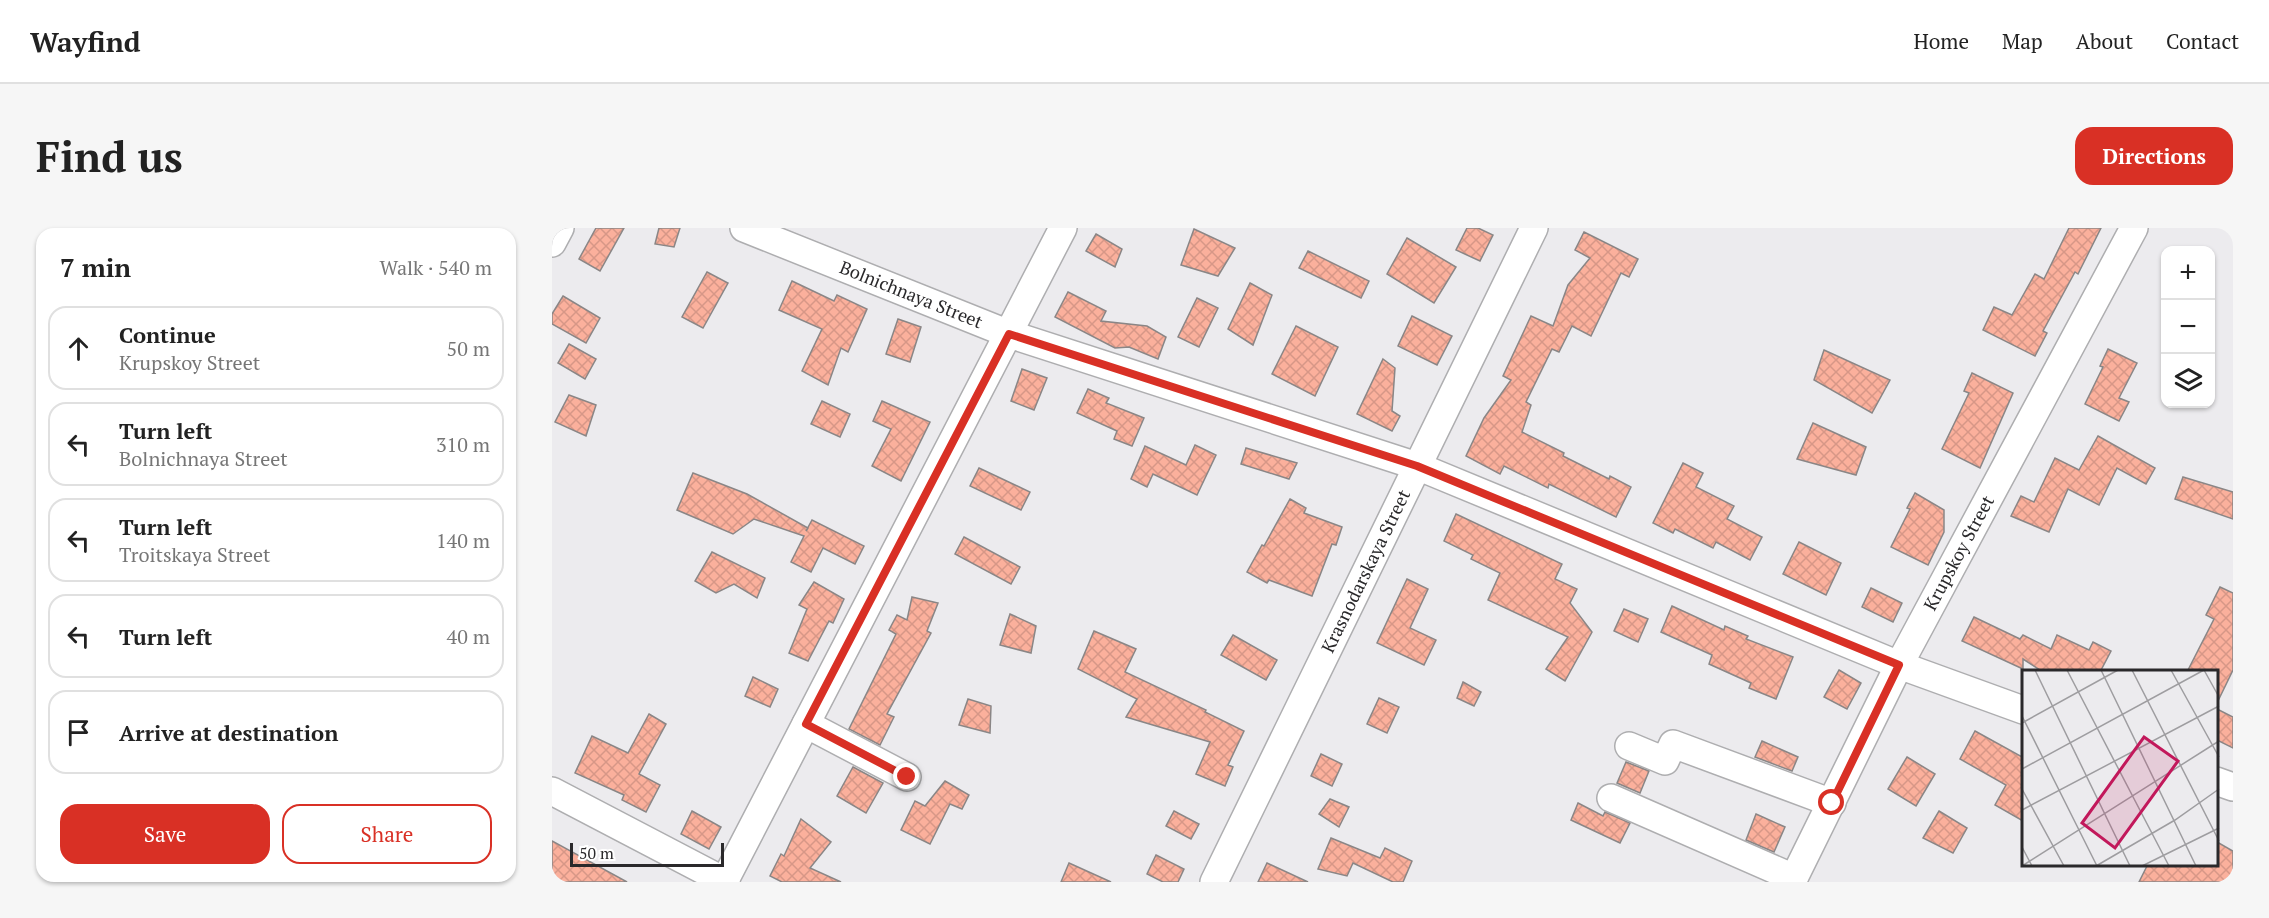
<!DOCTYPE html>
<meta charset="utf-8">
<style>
body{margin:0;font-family:"PT Serif",serif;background:#f6f6f6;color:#222}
.controls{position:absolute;right:18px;top:18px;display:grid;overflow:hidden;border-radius:12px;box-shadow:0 2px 4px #0004}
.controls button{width:54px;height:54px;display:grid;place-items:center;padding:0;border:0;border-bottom:2px solid #e0e0e0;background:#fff;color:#222;font:30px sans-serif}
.scale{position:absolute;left:18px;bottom:15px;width:154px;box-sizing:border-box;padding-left:6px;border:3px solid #2a292b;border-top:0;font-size:16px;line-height:21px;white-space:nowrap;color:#2a292b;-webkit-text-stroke:4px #fff;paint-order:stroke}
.stop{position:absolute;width:18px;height:18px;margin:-14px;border:4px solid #d93025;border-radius:50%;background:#fff}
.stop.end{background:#d93025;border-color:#fff;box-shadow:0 2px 6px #0008}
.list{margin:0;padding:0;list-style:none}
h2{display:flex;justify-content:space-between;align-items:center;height:78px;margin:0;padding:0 24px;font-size:26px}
h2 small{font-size:20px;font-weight:400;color:#767676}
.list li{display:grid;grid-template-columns:39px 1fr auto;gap:18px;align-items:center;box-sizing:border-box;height:84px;margin:0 12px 12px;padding:0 12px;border:2px solid #e0e0e0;border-radius:18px}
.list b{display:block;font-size:22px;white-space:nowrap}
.list p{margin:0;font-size:20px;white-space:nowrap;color:#767676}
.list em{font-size:20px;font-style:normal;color:#767676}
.actions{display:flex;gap:12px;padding:18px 24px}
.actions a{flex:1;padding:14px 0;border:2px solid #d93025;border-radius:18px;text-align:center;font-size:21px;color:#d93025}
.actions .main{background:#d93025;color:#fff}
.icon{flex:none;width:33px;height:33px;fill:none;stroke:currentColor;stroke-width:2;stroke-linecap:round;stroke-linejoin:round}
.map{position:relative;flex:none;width:1681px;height:654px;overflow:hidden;border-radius:18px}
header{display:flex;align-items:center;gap:36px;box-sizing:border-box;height:84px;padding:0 30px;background:#fff;border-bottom:2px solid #e0e0e0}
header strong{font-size:28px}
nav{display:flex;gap:33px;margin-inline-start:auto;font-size:21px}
.intro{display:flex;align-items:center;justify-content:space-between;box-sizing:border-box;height:144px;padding:0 36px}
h1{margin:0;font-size:42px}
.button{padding:15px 27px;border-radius:18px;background:#d93025;color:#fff;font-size:21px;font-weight:700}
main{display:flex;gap:36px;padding:0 36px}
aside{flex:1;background:#fff;border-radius:18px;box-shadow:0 2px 4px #0004}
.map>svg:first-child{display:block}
</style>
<header>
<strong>Wayfind</strong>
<nav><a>Home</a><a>Map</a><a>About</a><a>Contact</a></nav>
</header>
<div class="intro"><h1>Find us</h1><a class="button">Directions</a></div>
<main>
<aside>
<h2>7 min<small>Walk · 540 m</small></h2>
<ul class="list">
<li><svg class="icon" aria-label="ahead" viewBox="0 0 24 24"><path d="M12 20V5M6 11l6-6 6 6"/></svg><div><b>Continue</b><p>Krupskoy Street</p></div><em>50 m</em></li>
<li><svg class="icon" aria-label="left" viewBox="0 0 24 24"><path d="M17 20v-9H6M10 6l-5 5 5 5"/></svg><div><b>Turn left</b><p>Bolnichnaya Street</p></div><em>310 m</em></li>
<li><svg class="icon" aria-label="left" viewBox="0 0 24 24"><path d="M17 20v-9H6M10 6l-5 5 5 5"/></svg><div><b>Turn left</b><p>Troitskaya Street</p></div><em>140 m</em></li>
<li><svg class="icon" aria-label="left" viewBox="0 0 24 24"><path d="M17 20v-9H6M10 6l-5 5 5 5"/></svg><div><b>Turn left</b></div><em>40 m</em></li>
<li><svg class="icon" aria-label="arrive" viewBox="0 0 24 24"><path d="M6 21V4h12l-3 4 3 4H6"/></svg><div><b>Arrive at destination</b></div></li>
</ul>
<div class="actions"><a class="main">Save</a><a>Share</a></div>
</aside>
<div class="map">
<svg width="1681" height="654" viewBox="0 0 1681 654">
<defs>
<pattern id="building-cross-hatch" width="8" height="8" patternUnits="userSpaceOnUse" patternTransform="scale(1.5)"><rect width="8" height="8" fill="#fbb09c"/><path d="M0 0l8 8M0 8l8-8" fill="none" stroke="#d79787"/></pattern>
</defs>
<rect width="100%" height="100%" fill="#ecebee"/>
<!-- building -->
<g fill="url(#building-cross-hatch)" stroke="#8a8686" stroke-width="1.5">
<polygon points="44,0 72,0 48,43 27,31"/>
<polygon points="107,0 128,0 122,19 103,16"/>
<polygon points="915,0 926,0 941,7 928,33 904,22"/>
<polygon points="1517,0 1549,0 1526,46 1523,44 1491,103 1495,105 1483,128 1431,102 1442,79 1460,87 1483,46 1492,51"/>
<polygon points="642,1 683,20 666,48 629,37"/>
<polygon points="1032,4 1086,31 1077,49 1069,45 1039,108 1020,98 1007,124 1000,121 974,174 979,177 970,204 1012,225 1011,228 1057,251 1058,248 1079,259 1064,289 997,256 996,260 952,238 948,246 914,228 932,190 959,152 951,148 979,88 1001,98 1016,57 1038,30 1023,22"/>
<polygon points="544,6 570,21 563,39 534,23"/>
<polygon points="855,10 904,39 882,75 835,46"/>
<polygon points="756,23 817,53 809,70 747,40"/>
<polygon points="155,44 176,55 151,100 130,89"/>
<polygon points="240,53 282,73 285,67 315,81 296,124 289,120 276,157 250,143 270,101 227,82"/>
<polygon points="698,55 720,67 701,117 676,101"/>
<polygon points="516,64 554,83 549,93 595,98 614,109 606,131 577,119 563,120 503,89"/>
<polygon points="11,68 48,90 34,115 0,96 0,86"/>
<polygon points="645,70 666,80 647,119 626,109"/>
<polygon points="860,88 900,108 885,137 846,118"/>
<polygon points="346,91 369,99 358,134 334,126"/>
<polygon points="744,98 786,119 763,168 720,146"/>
<polygon points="17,116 44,131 33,151 6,135"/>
<polygon points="1556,121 1585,135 1567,170 1577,174 1567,193 1533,176 1551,139 1548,138"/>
<polygon points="1272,122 1338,152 1320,185 1262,152"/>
<polygon points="831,131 843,140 840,183 848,188 840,203 805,186"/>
<polygon points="470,141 495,150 482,182 459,173"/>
<polygon points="1420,145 1461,165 1428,240 1390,221 1417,165 1412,163"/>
<polygon points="536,161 557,170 554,175 592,190 580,218 562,211 565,203 525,185"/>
<polygon points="17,167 44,177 34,208 3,194"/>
<polygon points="270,173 298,186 288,209 259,196"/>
<polygon points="330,173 378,194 349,253 320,238 339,201 321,193"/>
<polygon points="1261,195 1314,219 1304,247 1245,231"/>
<polygon points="1546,208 1603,240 1594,256 1565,240 1547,277 1516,261 1497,304 1459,288 1469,268 1482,274 1503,230 1527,242"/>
<polygon points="643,217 664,227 645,267 601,246 595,259 579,251 593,218 634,237"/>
<polygon points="694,220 745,235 737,251 689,236"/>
<polygon points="1131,235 1151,245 1144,259 1182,278 1175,291 1210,309 1198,332 1164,314 1161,320 1123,301 1121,305 1101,295"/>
<polygon points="427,240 478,264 469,282 418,258"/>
<polygon points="141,245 195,266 256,300 254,303 260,292 312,318 303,336 271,320 259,344 239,334 252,308 202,291 181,306 125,282"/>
<polygon points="1631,249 1681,264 1681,291 1623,271"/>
<polygon points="1363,265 1392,282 1392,304 1376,337 1339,319 1358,281 1355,280"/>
<polygon points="738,271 754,280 752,285 790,299 784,317 780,316 760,368 717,352 715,355 695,344 710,317 712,318"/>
<polygon points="904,286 1010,336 1003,351 1025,361 1018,375 1040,404 1013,453 994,441 1016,409 936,372 948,345 919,331 921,327 892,313"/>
<polygon points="412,309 468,339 459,356 403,326"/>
<polygon points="1247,314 1289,335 1274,367 1231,346"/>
<polygon points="160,324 213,350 205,370 182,356 164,365 143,353"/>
<polygon points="855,351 876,361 858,400 884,412 872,437 825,415"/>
<polygon points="262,354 292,371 281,395 277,393 256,433 237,425 255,381 247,377"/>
<polygon points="1668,359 1681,365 1681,442 1665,475 1665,444 1635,444 1662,391 1654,387"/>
<polygon points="1319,360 1350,375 1341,394 1310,379"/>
<polygon points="360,369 386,375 375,403 379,405 335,486 342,489 328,517 297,501 344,406 337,402 345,387 355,392"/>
<polygon points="1120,378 1172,402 1173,398 1196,408 1194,411 1241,429 1224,471 1197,460 1199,455 1157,436 1160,427 1109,404"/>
<polygon points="1072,381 1096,391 1086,414 1062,403"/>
<polygon points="458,386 484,398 479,425 448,417"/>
<polygon points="1422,389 1468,411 1471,407 1499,421 1505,407 1537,422 1541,414 1559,423 1548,444 1491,444 1471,431 1471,441 1410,413"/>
<polygon points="542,403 584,421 573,444 654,482 653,484 692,503 676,537 681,539 673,558 644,546 658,514 574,489 585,471 526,441"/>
<polygon points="681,407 725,432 714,452 669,427"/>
<polygon points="1287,442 1309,455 1295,481 1272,469"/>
<polygon points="201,449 226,461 218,479 193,468"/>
<polygon points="911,454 929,464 922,478 905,470"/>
<polygon points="827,470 847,479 835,505 815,496"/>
<polygon points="416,471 439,478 438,505 407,497"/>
<polygon points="1665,481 1681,489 1681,520 1665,512"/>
<polygon points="97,486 114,496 87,546 108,557 94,584 70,572 72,567 23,545 40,508 76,525"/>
<polygon points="1423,503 1470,529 1471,526 1471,593 1443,577 1454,557 1408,531"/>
<polygon points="1210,513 1246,529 1240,543 1203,529"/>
<polygon points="769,526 790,536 780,558 759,548"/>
<polygon points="1355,529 1383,546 1364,578 1336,561"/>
<polygon points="1074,534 1097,543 1088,565 1065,555"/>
<polygon points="301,539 331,555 314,585 285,568"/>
<polygon points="393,553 417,567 410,581 398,576 378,616 349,602 363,573 373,578"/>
<polygon points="778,571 797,579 787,599 767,586"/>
<polygon points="1026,575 1051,588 1053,584 1078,595 1068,615 1019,592"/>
<polygon points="140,583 169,599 157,621 129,606"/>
<polygon points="622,583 647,596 639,611 614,598"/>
<polygon points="1387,583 1415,600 1401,625 1371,610"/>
<polygon points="1204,586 1233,599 1222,624 1194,612"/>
<polygon points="249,591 279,614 258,640 289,654 230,654 218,648 229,626 232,628"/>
<polygon points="779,610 828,630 833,620 860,633 851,654 841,654 801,635 795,648 766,641"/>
<polygon points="0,613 75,654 0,654"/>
<polygon points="1665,614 1681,623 1681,654 1587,654 1595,638 1665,638"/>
<polygon points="604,627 632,641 626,654 611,654 595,646"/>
<polygon points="517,635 559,654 509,654"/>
<polygon points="715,635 756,654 706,654"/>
</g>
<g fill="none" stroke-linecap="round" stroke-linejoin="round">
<!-- minor casing -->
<g stroke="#aeaeb0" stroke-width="30">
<g id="minor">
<path id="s1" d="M192 0 457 106 865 238 1347 437 1471 482"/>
<polyline points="0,15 8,0"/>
<polyline points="254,496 355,549"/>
<polyline points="1077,518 1113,533 1121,516 1280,575"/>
<polyline points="1664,553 1681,559"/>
<polyline points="0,563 174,654"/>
<polyline points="1059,570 1242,650"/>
<polyline points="172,654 511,0"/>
<path id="s2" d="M662 654 982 0"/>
<path id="s3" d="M1240 654 1347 437 1582 0"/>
</g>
</g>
<!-- minor -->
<use href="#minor" stroke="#fff" stroke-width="27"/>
</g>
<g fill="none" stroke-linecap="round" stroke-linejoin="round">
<!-- route -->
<polyline stroke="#d93025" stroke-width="8" points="355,549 254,496 457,106 865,238 1347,437 1280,575"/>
</g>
<g text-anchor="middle" stroke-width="5" stroke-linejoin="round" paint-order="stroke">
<!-- street labels -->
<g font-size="18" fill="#2a292b" stroke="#fff">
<text dy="6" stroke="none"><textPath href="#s1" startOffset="180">Bolnichnaya Street</textPath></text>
<text dy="6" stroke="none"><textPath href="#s3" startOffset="369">Krupskoy Street</textPath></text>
<text dy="6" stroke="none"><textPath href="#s2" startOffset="346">Krasnodarskaya Street</textPath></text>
</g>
</g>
<!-- overview -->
<g transform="translate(1470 442)">
<rect width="196" height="196" fill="#ecebee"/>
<path fill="none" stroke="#9e9da0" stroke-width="1.5" d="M13 0 108 196M45 0 147 196M79 0 174 196M110 0 197 171M149 0 197 87M182 0 197 27M0 46 75 196M0 53 96 0M0 99 182 0M0 119 42 196M0 140 197 36M0 177 10 196M0 196 197 71M74 196 153 150 197 119M120 196 197 158"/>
<path fill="#c2185b" fill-opacity="0.15" stroke="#c2185b" stroke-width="3" d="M122 67 156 91 93 178 60 153Z"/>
<rect width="196" height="196" fill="none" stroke="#2a292b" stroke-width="3"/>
</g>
</svg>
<div class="controls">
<button>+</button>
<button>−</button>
<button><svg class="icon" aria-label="layers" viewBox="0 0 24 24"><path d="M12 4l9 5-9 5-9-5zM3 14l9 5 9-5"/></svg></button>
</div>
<div class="scale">50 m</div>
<div class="stop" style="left:1280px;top:575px"></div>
<div class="stop end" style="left:355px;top:549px"></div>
</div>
</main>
